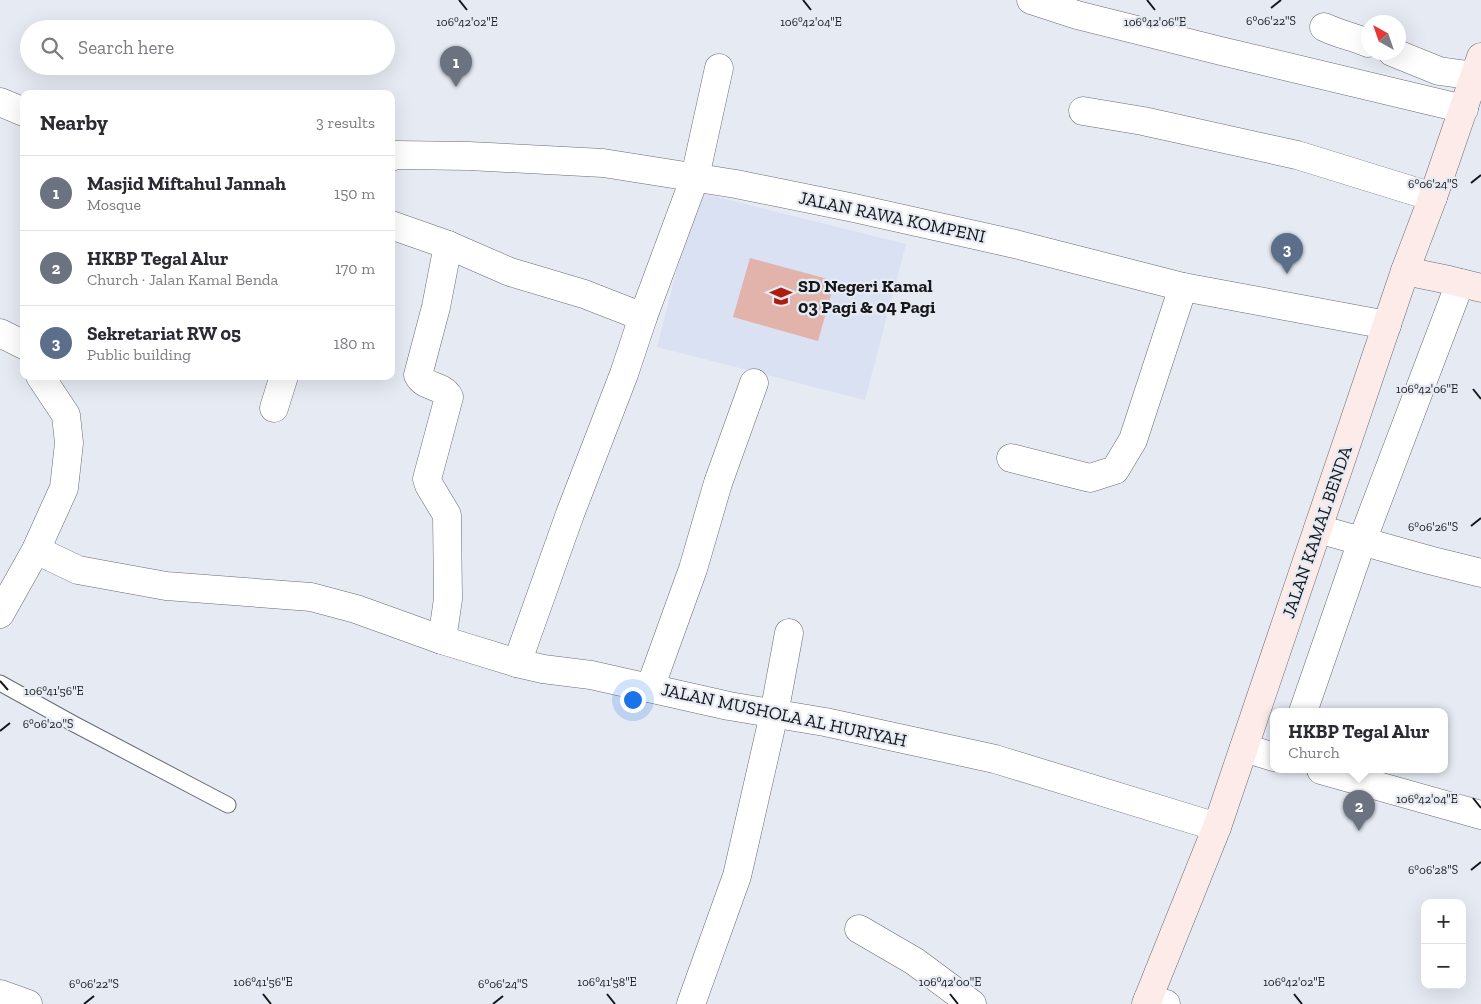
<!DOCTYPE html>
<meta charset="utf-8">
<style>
body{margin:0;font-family:"Zilla Slab",serif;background:#f7f7f7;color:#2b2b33}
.controls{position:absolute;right:15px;bottom:15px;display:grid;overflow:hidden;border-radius:10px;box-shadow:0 5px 20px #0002}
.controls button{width:45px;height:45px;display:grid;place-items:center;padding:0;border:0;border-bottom:1px solid #e1e1e2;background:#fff;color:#2b2b33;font:25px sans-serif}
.compass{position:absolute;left:1361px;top:15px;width:45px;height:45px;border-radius:50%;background:#fff;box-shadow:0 5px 20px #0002;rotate:320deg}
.you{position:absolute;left:632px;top:699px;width:18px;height:18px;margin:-12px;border:4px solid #fff;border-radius:50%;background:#1a73e8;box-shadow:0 0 0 8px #1a73e833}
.badge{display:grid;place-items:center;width:32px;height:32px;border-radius:50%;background:#ac1c0f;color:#fff;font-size:16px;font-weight:700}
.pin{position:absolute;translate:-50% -41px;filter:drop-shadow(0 1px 2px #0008)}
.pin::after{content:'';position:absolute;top:26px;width:18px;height:15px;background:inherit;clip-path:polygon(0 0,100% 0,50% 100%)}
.popup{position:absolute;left:1270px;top:708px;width:178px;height:65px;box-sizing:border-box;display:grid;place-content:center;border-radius:10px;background:#fff;filter:drop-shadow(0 1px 4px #0005);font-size:16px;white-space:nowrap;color:#7c7c81}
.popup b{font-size:19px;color:#2b2b33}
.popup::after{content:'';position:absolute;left:50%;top:100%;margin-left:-10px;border:10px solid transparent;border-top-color:#fff}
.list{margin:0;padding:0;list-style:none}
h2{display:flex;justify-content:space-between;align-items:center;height:65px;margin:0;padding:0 20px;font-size:21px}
h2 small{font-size:16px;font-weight:400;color:#7c7c81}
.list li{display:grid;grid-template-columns:32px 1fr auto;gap:15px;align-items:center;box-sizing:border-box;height:75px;padding:0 20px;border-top:1px solid #e1e1e2}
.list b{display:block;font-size:19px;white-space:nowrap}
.list p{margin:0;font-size:16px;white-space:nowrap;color:#7c7c81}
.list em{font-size:16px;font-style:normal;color:#7c7c81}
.icon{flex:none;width:28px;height:28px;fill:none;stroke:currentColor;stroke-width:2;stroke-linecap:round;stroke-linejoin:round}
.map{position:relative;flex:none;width:1481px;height:1004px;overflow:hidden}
.search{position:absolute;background:#fff;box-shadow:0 5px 20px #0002;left:20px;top:20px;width:375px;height:55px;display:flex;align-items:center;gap:12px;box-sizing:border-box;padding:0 18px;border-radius:28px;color:#7c7c81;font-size:19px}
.panel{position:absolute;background:#fff;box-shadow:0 5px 20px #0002;left:20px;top:90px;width:375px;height:290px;border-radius:10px}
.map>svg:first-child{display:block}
</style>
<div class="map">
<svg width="1481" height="1004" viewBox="0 0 1481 1004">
<rect width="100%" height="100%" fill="#e6eaf3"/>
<!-- built -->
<polygon fill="#dae1f2" points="697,192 906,244 865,400 657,347"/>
<!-- grass -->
<polygon fill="#e1b3ab" points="750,258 835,281 818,341 733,317"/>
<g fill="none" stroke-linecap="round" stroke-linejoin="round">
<!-- lane casing -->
<g stroke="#676b73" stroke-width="17">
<polyline id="lane" points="0,683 74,724 228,805"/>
</g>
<!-- street casing -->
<g stroke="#676b73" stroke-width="29">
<g id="street">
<polyline points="1031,0 1077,15 1221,51 1464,109"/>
<path d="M1324 27C1338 34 1354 37 1368 43"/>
<polyline points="1392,52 1439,71 1475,76"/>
<polyline points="0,102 24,112"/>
<polyline points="1083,111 1143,121 1297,155 1433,197"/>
<polyline points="391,157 396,155 469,156 603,163 736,184 854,208 1015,244 1183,287 1387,325"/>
<polyline points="391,225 448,245 510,272 584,294 643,317"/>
<polyline points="0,333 24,345"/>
<polyline points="274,408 284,376"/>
<polyline points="1011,458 1090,478 1115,470 1133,440 1183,287"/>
<polyline points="1318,529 1429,560 1481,573"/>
<polyline points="36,550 78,570 166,586 311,597 356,609 442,640 517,663 543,669 591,675 729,706 825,722 995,759 1217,827"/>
<polyline points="0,614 36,550 64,488 69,443 66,415 40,376"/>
<path d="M442 640 448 599 447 515 429 485 427 479 449 397C442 384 424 388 418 375L436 307 448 245"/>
<polyline points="517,663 570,514 624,374 643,317 695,177 719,68"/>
<polyline points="650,688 693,569 718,483 754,383"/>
<polyline points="1303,712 1362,541 1460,283"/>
<polyline points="1244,748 1274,757"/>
<polyline points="1321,770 1481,815"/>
<polyline points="859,929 914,961 972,1004"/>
<polyline points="0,994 28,1004"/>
<polyline points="1148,999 1166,1004"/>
<polyline points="691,1004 737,876 774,714 789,633"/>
</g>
</g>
<!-- secondary casing -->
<g stroke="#676b73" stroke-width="29">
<g id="secondary">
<polyline points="1405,271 1449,280 1481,288"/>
<polyline points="1146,1004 1217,827 1405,271 1433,197 1481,57"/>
</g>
</g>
<!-- lane -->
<use href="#lane" stroke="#fff" stroke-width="15"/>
<!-- street -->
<use href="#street" stroke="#fff" stroke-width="28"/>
<!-- secondary -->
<use href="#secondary" stroke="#fcebe8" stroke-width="28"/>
</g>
<!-- ticks -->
<path fill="none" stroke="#16171a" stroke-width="2" d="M459 0 467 10M803 0 811 10M1147 0 1155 10M1271 8 1281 0M1471 183 1481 175M1473 389 1481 399M1471 526 1481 518M0 681 8 690M0 731 10 723M1473 798 1481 808M1471 870 1481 862M263 994 271 1004M607 994 615 1004M950 994 958 1004M1294 994 1302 1004M84 1004 94 996M493 1004 503 996"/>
<!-- icons -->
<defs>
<g id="school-bare" transform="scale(1.725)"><path d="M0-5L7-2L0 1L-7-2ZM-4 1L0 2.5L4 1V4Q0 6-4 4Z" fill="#ac1c0f" stroke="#e6eaf3" stroke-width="2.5" paint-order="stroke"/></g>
</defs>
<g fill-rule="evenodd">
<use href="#school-bare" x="781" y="296"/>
</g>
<g text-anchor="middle" stroke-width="4.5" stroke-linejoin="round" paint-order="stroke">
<!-- street labels -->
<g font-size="18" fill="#16171a" stroke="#e6eaf3">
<text transform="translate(892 217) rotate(12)" y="6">JALAN RAWA KOMPENI</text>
<text transform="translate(1317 532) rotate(-71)" y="6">JALAN KAMAL BENDA</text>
<text transform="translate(784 715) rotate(12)" y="6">JALAN MUSHOLA AL HURIYAH</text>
</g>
<!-- poi labels -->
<g font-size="18" font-weight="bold" fill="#16171a" stroke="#e6eaf3" text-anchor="start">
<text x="798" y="292">SD Negeri Kamal<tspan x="798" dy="21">03 Pagi &amp; 04 Pagi</tspan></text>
</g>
</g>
<g font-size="12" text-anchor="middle" fill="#16171a" stroke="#e6eaf3" stroke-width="4.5" stroke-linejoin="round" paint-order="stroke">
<text x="1271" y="25">6°06'22"S</text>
<text x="467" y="26">106°42'02"E</text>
<text x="811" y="26">106°42'04"E</text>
<text x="1155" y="26">106°42'06"E</text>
<text x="1433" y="188">6°06'24"S</text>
<text x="1427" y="393">106°42'06"E</text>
<text x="1433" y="531">6°06'26"S</text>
<text x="54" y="695">106°41'56"E</text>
<text x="48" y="728">6°06'20"S</text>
<text x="1427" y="803">106°42'04"E</text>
<text x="1433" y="874">6°06'28"S</text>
<text x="263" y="986">106°41'56"E</text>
<text x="607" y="986">106°41'58"E</text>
<text x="950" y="986">106°42'00"E</text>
<text x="1294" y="986">106°42'02"E</text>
<text x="94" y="988">6°06'22"S</text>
<text x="503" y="988">6°06'24"S</text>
</g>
</svg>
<div class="controls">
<button>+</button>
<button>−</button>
</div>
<svg class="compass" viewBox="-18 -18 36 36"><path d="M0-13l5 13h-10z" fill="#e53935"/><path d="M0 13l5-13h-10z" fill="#7c7c81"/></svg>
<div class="you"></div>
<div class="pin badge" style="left:456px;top:87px;background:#6b7280">1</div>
<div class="pin badge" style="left:1359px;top:831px;background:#6b7280">2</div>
<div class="popup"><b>HKBP Tegal Alur</b>Church</div>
<div class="pin badge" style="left:1287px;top:274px;background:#5c6f8a">3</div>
<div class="search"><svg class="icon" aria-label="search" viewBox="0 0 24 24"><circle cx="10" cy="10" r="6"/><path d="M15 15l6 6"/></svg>Search here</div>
<section class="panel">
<h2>Nearby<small>3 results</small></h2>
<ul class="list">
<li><span class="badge" style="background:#6b7280">1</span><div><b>Masjid Miftahul Jannah</b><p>Mosque</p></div><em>150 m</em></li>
<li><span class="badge" style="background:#6b7280">2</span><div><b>HKBP Tegal Alur</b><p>Church · Jalan Kamal Benda</p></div><em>170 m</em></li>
<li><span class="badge" style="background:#5c6f8a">3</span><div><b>Sekretariat RW 05</b><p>Public building</p></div><em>180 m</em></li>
</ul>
</section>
</div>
